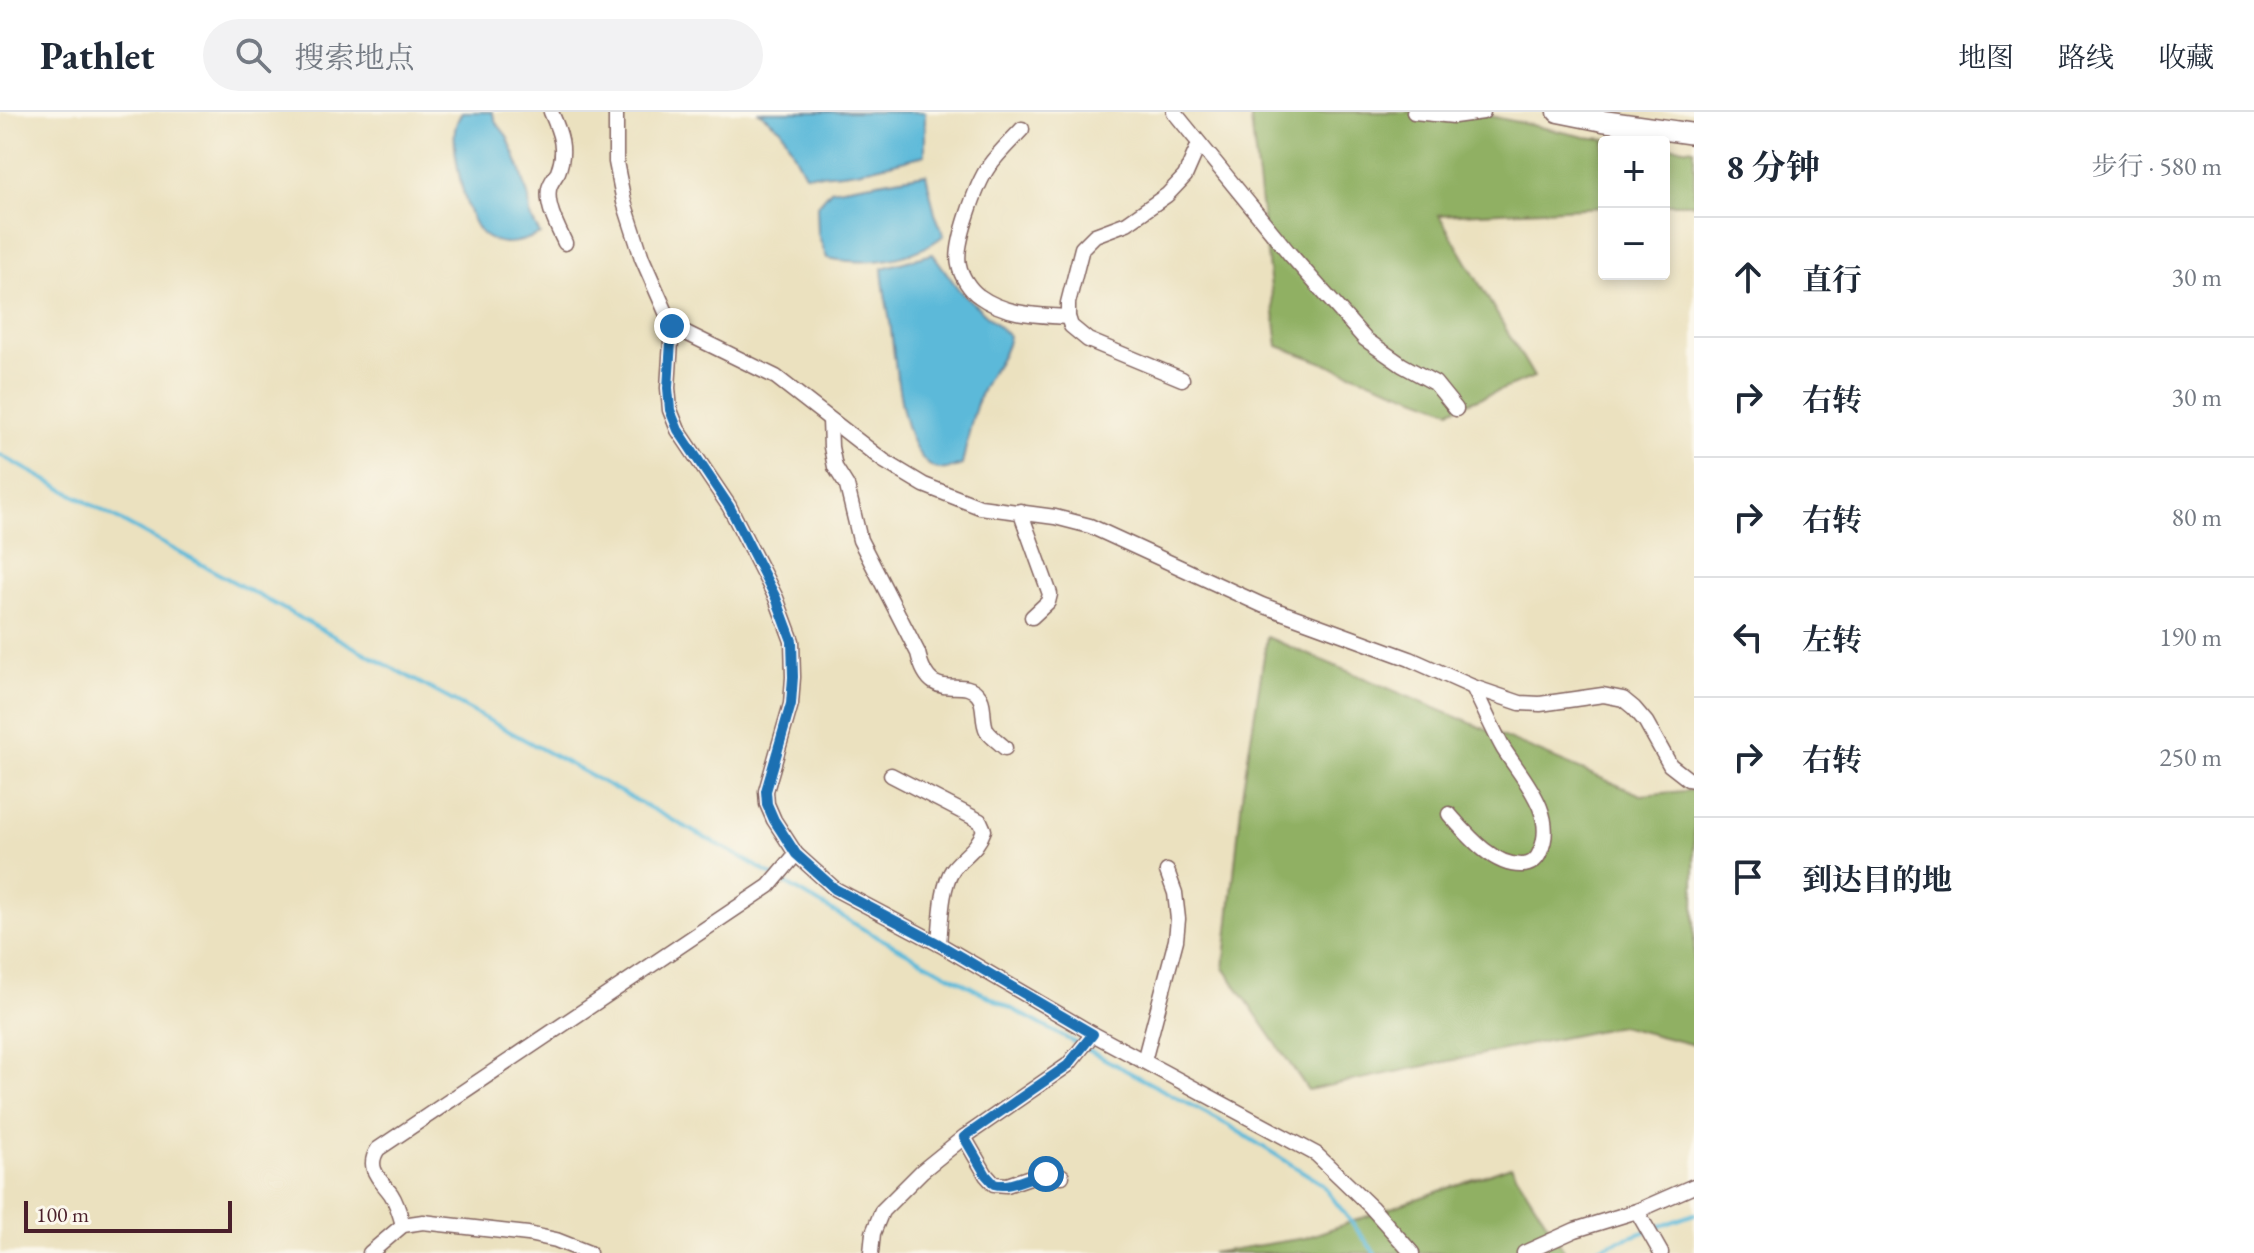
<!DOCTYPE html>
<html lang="zh">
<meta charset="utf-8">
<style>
body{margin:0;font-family:"EB Garamond","Noto Serif SC",serif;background:#f2f2f3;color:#1f2937}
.controls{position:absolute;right:24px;top:24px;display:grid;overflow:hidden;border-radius:8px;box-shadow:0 4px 12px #0003}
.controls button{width:72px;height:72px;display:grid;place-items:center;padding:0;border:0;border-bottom:2px solid #e0e1e3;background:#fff;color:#1f2937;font:40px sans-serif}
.scale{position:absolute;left:24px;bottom:20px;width:208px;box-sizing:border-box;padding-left:8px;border:4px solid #4a1f2b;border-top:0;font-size:22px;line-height:28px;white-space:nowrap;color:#4a1f2b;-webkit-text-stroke:6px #fbf7ec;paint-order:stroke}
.stop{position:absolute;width:24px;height:24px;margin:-18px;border:6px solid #1f6fb2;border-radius:50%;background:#fff}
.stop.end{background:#1f6fb2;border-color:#fff;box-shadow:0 2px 8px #0008}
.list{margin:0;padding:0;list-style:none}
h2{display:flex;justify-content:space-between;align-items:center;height:104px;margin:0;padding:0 32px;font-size:34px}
h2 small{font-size:26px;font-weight:400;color:#747a83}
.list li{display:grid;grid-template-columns:52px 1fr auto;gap:24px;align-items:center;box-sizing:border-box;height:120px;padding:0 32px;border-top:2px solid #e0e1e3}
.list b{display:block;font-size:30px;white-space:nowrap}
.list em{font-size:26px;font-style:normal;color:#747a83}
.icon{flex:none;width:44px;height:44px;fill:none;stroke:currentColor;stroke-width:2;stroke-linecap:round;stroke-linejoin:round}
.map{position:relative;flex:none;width:1694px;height:1141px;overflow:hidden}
header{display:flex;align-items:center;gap:48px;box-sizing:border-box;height:112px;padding:0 40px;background:#fff;border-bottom:2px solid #e0e1e3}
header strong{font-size:38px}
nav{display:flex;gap:44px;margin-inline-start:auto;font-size:28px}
.search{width:560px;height:72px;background:#f2f2f3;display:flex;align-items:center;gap:20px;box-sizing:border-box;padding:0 28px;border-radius:44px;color:#747a83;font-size:30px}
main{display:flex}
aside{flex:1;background:#fff}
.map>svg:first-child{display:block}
</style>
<header>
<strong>Pathlet</strong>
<div class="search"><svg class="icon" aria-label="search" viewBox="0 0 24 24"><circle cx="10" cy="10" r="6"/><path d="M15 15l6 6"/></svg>搜索地点</div>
<nav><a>地图</a><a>路线</a><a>收藏</a></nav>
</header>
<main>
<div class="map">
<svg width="1694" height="1141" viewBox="0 0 1694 1141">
<rect width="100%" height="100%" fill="#fbf7ec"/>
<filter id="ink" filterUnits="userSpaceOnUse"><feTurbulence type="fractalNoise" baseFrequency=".0125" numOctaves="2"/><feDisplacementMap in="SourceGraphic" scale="16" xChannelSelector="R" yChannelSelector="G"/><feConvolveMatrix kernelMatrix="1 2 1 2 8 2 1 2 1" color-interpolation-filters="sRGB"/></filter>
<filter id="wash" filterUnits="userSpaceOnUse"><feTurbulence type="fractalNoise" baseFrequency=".006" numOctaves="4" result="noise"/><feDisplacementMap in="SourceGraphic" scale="32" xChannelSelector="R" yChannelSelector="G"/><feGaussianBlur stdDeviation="1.8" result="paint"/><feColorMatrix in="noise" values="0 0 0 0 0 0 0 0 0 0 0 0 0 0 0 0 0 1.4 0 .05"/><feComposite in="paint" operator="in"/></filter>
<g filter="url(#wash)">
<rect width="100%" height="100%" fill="#ebe1bf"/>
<!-- forest -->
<g fill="#90b064" stroke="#6d6848" stroke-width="2">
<polygon points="1250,0 1472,0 1585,25 1631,30 1604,30 1604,95 1439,103 1534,265 1450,298 1278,234"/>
<polygon points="1664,34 1694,37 1694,92 1664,92"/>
<polygon points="1267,525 1641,683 1694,678 1694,933 1620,914 1308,978 1224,856 1243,676"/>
<polygon points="1511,1054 1566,1141 1211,1141 1305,1126"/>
</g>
<!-- water -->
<g fill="#5bb9d9" stroke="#526c82" stroke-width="2">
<path d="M462 0H492L496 10 507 24 520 56 529 87 530 104 540 122C522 130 503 136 486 125 466 113 452 39 455 18 456 11 459 5 462 0Z"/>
<path d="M759 0H925V43C884 53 847 65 805 62L781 17Z"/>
<path d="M926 62 935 102 944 123C912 149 867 154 827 146L818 122 817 94 831 78Z"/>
<path d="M933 142 959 178 1009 224C1006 244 992 257 984 274 972 299 968 326 962 353 952 356 941 360 932 355 900 336 895 245 890 210 887 192 883 175 882 156Z"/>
</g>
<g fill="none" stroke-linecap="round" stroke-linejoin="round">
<!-- stream -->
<g stroke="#5bb9d9" stroke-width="4">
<polyline points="0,343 746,748 865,818 1079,933"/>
<polyline points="1086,937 1228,1013 1321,1071 1375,1141"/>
<polyline points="1585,1141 1694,1102"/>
</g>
</g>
</g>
<g filter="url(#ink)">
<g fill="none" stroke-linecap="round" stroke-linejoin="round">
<!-- minor casing -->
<g stroke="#82635f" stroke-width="17">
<g id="minor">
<path d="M551 0C560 20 567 38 558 60 555 65 550 71 549 77 546 94 558 116 565 131"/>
<polyline points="616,0 616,50 624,90 642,146 672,214 668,276 670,298 678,318 729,394 776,486 792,529 793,565 791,592 766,679 767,692 774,708 796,742 835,777 939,832 1093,922 1068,953 964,1025 922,1059 882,1099 873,1121 871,1141"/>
<polyline points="1174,0 1289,141 1365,227 1402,253 1435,271 1456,297"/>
<polyline points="1414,0 1454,4 1483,0"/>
<path d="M1022 17C1011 29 998 41 989 54 977 71 954 133 959 153 961 164 970 178 979 184 1005 203 1037 203 1068 205"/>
<polyline points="672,214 776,265 884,349 924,373 980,395 1055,405 1090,414 1262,493 1410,547 1473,575 1520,591 1540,592 1603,583 1623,587 1634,596 1646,610 1670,653 1688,667 1694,668"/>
<polyline points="1182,267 1088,228 1071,214 1068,205 1068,191 1082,136 1095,123 1127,111 1167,83 1185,64 1199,32"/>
<path d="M830 308 831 335 835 355 847 374 860 428 918 541C930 595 962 562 978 583 986 592 981 608 987 619 991 625 1000 631 1005 636"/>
<polyline points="1020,399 1050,482 1048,490 1032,505"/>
<path d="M891 663 980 709 984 718C977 738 965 742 953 757 941 774 941 811 939 832"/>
<path d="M1449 702C1466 721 1492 754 1522 753 1530 753 1537 748 1540 740 1558 702 1521 665 1503 636 1492 616 1483 595 1473 575"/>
<polyline points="1093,922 1316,1042 1371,1095 1412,1141"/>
<polyline points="1144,949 1176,828 1178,807 1175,781 1167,759"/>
<polyline points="964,1025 986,1063 994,1072 1007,1073 1036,1063 1062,1064"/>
<polyline points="1637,1099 1661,1141"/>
<path d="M403 1113C400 1102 397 1091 391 1082 380 1067 365 1056 378 1037L769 774 796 742"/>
<polyline points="370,1141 403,1113 423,1110 528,1122 556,1128 589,1141"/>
<polyline points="1524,1141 1575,1118 1637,1099 1694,1074"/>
</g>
</g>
<!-- highway casing -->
<g stroke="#82635f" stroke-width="23">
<polyline id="highway" points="1558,0 1603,9 1694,22"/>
</g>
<!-- minor -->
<use href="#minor" stroke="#fff" stroke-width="14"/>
<!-- highway -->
<use href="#highway" stroke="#fff" stroke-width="20"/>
</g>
</g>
<g fill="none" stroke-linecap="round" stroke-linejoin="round" filter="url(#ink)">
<!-- route -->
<path stroke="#1f6fb2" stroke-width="10" d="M672 214 668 276 670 298 678 318 729 394 776 486 792 529 793 565 791 592 766 679 767 692 774 708 796 742 835 777 939 832 1093 922 1068 953 964 1025 986 1063 994 1072C1011 1077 1028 1064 1046 1062"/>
</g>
</svg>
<div class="controls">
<button>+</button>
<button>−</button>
</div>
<div class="scale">100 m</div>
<div class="stop" style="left:1046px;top:1062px"></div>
<div class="stop end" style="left:672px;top:214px"></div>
</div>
<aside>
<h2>8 分钟<small>步行 · 580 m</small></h2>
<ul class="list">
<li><svg class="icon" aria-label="ahead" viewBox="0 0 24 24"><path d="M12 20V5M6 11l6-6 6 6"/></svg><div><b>直行</b></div><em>30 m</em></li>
<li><svg class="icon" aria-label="right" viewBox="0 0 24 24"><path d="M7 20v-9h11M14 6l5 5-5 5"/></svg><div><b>右转</b></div><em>30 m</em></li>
<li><svg class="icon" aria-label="right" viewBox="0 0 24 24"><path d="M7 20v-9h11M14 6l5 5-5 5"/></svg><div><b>右转</b></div><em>80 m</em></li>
<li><svg class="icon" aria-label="left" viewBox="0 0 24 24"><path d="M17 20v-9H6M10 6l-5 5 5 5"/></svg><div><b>左转</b></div><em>190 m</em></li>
<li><svg class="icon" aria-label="right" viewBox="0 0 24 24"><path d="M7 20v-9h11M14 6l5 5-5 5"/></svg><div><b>右转</b></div><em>250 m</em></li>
<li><svg class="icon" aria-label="arrive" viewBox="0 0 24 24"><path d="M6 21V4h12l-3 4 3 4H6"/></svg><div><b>到达目的地</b></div></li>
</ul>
</aside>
</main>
